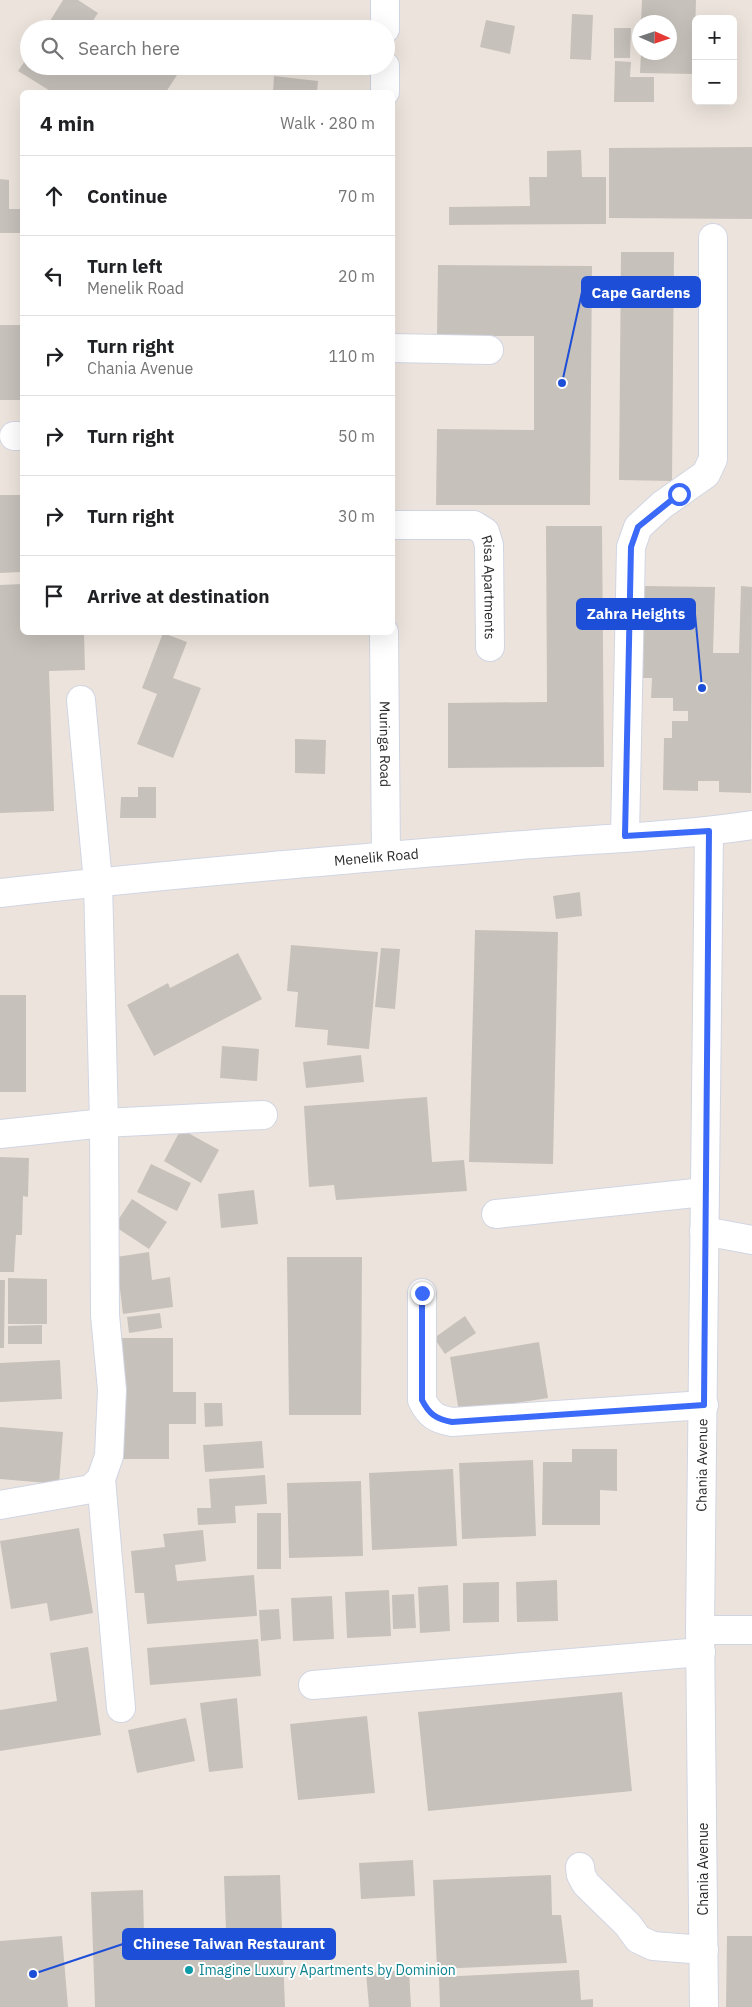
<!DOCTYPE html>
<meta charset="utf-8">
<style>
body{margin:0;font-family:"IBM Plex Sans",sans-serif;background:#f2f2f2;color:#202124}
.controls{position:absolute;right:15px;top:15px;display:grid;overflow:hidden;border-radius:8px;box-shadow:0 5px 20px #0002}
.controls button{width:45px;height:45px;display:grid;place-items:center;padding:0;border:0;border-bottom:1px solid #e0e0e0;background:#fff;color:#202124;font:25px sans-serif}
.compass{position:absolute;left:632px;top:15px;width:45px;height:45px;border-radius:50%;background:#fff;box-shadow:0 5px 20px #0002;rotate:93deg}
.stop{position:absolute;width:15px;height:15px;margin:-11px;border:4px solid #3c6af8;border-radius:50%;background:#fff}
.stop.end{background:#3c6af8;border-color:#fff;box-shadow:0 1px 5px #0008}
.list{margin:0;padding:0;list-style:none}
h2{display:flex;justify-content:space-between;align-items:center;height:65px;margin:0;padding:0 20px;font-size:21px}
h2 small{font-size:16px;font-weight:400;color:#757577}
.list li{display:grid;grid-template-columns:32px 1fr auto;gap:15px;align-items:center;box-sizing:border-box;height:80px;padding:0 20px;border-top:1px solid #e0e0e0}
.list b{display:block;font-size:19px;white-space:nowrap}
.list p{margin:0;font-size:16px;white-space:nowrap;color:#757577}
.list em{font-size:16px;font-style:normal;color:#757577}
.icon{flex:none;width:28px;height:28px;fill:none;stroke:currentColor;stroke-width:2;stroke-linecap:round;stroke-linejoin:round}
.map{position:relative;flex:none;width:752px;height:2007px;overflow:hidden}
.search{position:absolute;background:#fff;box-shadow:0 5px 20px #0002;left:20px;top:20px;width:375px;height:55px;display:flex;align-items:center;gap:12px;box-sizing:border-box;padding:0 18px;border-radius:28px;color:#757577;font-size:19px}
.panel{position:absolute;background:#fff;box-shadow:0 5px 20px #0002;left:20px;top:90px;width:375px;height:545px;border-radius:8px}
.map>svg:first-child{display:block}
</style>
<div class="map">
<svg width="752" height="2007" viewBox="0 0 752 2007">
<rect width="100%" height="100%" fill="#ece4dc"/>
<!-- building -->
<g fill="#c7c1bb">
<polygon points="63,0 78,0 98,13 92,22 102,29 45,29"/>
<polygon points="642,0 696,0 694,74 640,73 641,52 670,52 670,22 641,22"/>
<polygon points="572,14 593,15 591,60 570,59"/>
<polygon points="486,20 515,26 510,54 480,47"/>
<polygon points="614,28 631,28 630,58 614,58"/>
<polygon points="29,55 29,66 162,66 177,75 166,92 52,92 18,71"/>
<polygon points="615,61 631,62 630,77 654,77 654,102 614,102"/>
<polygon points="274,76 318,81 317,92 273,92"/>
<polygon points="752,147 752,219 609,218 609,148"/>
<polygon points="581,150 582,177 606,177 606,224 449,225 449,207 530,206 529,177 547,177 547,151"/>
<polygon points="0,179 9,180 9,209 22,209 22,233 0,233"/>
<polygon points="621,252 674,252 672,481 619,480"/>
<polygon points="438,265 592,266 590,505 436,505 437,429 534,430 534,336 437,336"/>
<rect x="0" y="325" width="22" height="75"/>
<polygon points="0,495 22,495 22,572 0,573"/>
<polygon points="546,526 602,526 604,767 448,768 448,703 547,702"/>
<polygon points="22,584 22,632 84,632 85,670 49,671 54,811 0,813 0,585"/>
<polygon points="644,586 715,587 713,653 739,653 741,586 752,587 751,793 719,792 719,781 698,781 698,791 663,790 664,738 672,738 672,721 688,721 688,711 673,711 673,698 651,698 652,678 642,678"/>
<polygon points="163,633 187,642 173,678 201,688 173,758 137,744 157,694 142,688"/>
<polygon points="295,739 326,740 325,774 295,773"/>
<polygon points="138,787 156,787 156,818 120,818 121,797 138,797"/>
<polygon points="580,892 582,916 556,919 553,896"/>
<polygon points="475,930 558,932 553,1164 469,1162"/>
<polygon points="291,945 378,952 369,1049 327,1045 328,1030 295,1027 298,992 287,991"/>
<polygon points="381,948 400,949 395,1009 375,1007"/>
<polygon points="238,953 262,999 154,1056 127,1005 168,983 170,988"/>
<rect x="0" y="995" width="26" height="97"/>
<polygon points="222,1046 259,1049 257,1081 220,1078"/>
<polygon points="361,1055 364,1082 306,1088 303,1062"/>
<polygon points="427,1097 432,1162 464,1160 467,1191 336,1200 334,1185 309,1187 304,1106"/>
<polygon points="181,1129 219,1150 201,1183 164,1161"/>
<polygon points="0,1157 29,1158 28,1197 23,1196 22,1235 16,1235 14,1272 0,1272"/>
<polygon points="151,1164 191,1183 177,1211 137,1192"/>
<polygon points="254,1190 258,1224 221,1228 218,1194"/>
<polygon points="132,1199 167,1222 149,1249 114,1226"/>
<polygon points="149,1252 152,1280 170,1277 173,1307 123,1314 116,1257"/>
<polygon points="287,1257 362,1257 361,1415 289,1415"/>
<polygon points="8,1278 47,1279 47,1324 8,1324"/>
<polygon points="0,1280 5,1280 4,1348 0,1348"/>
<polygon points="160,1313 162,1328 129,1333 127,1317"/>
<polygon points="465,1316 476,1333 445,1354 434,1338"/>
<polygon points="42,1325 42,1344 8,1344 8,1326"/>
<polygon points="119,1338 173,1338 173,1392 196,1392 196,1424 169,1424 169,1459 119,1459"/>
<polygon points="539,1342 548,1398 459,1412 450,1357"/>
<polygon points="60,1360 62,1399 0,1402 0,1363"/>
<polygon points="204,1403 222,1403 223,1426 205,1427"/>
<polygon points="0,1427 63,1432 59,1484 0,1479"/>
<polygon points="262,1441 264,1468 205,1472 203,1445"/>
<polygon points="572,1449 617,1449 617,1491 600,1490 600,1525 542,1525 543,1462 572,1462"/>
<polygon points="533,1460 536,1536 462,1539 459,1463"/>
<polygon points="453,1469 457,1546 372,1550 369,1473"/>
<polygon points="265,1475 267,1504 235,1506 236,1523 198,1525 197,1508 211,1508 209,1479"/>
<polygon points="361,1481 363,1556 289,1558 287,1483"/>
<rect x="257" y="1513" width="24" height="56"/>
<polygon points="79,1528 93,1613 50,1621 47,1603 11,1609 0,1541"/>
<polygon points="203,1530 206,1561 175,1565 177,1581 254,1575 257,1616 147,1624 144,1593 135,1593 131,1551 165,1547 163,1534"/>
<polygon points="557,1580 558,1621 517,1622 516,1582"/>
<polygon points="499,1582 499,1622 463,1623 463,1583"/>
<polygon points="448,1585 450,1631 420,1633 418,1587"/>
<polygon points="389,1590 391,1636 347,1638 345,1592"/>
<polygon points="414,1594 416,1628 393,1629 392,1595"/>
<polygon points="332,1596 334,1639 293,1641 291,1598"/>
<polygon points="279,1609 281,1639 261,1641 259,1610"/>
<polygon points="258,1639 261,1676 150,1685 147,1648"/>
<polygon points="88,1647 101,1735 0,1751 0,1710 57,1701 50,1653"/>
<polygon points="622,1692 632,1791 428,1811 418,1712"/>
<polygon points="237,1698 243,1768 209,1772 200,1703"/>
<polygon points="367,1716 375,1793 298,1800 290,1724"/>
<polygon points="186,1718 195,1761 137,1773 128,1730"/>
<polygon points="413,1860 415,1896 361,1899 359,1863"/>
<polygon points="280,1875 285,2007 95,2007 91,1892 143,1890 144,1934 226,1931 224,1876"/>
<polygon points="551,1875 552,1915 561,1915 567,1963 437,1969 433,1880"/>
<polygon points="62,1936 68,2007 0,2007 0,1941"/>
<polygon points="727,1936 752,1936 752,2007 726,2007"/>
<polygon points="409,1970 411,2007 369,2007 366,1973"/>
<polygon points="579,1970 581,2000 593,1999 593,2007 440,2007 439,1977"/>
</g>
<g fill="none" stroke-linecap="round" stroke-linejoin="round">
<!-- minor casing -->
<g stroke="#d1d5e3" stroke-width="30">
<g id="minor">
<polyline points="385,29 385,0"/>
<polyline points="385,92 385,66"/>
<polyline points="392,348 489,350"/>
<polyline points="14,436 22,436"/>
<path id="s1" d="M392 525H474L485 532 489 545 490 647"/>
<path id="s2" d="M384 632 386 856"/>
<polyline points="625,836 631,547 638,527 662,505 706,474 713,459 713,238"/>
<path id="s3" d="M0 893C170 874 340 860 510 846 591 839 672 837 752 825"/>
<polyline points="0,1134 104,1123 263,1115"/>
<polyline points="496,1214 704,1192"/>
<polyline points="704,1231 752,1240"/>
<path d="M422 1293V1400C429 1415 436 1419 452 1422L704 1405"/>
<polyline points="101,1479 121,1708"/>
<polyline points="0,1505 91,1489 101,1479 109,1456 112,1390 105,1315 104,1123 98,882 81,700"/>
<polyline points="700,1630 752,1630"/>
<polyline points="313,1685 701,1652"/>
<polyline points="580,1867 581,1875 586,1884 628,1925 638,1939 653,1946 704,1950"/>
<path id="s4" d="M704 2007 700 1630 709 831"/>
</g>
</g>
<!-- minor -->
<use href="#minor" stroke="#fff" stroke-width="28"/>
</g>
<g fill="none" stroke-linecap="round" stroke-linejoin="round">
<!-- route -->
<path stroke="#3c6af8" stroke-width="6" d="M422 1293V1400C429 1414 436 1419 452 1422L704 1405 709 831 625 836 631 547 638 527 679 494"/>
</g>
<!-- markers -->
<circle fill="#0f9aa8" stroke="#fff" stroke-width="2" cx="189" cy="1970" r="5"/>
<g text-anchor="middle" stroke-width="4" stroke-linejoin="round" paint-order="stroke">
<!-- street labels -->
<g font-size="14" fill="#2a2a2a" stroke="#fff">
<text dy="5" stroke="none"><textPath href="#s1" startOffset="151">Risa Apartments</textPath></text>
<text dy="5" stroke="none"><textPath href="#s2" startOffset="112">Muringa Road</textPath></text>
<text dy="5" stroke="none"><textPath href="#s3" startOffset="378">Menelik Road</textPath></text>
<text dy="5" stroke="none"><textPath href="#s4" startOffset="542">Chania Avenue</textPath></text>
<text transform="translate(703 1869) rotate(-90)" y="5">Chania Avenue</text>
</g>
<!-- culture labels -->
<g font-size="14" fill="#0d838f" stroke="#fff" text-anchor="start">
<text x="199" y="1975">Imagine Luxury Apartments by Dominion</text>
</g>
</g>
<!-- callouts -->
<path fill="none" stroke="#1d4ed8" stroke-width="2" d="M562 383L582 292M702 688L695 614M33 1974L123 1944"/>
<g fill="#1d4ed8" stroke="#fff" stroke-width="2">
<circle cx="562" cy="383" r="5"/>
<circle cx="702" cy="688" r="5"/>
<circle cx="33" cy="1974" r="5"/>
</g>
<g fill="#1d4ed8" stroke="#1d4ed8" stroke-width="2">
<rect x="582" y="277" width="118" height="30" rx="5"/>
<rect x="577" y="599" width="118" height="30" rx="5"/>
<rect x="123" y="1929" width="212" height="30" rx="5"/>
</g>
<g font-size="15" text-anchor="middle" font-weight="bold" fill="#fff">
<text x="641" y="298">Cape Gardens</text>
<text x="636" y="619">Zahra Heights</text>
<text x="229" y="1949">Chinese Taiwan Restaurant</text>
</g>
</svg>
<div class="controls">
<button>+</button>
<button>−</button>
</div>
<svg class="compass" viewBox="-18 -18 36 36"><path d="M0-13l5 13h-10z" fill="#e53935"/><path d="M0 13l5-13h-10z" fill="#757577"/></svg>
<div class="stop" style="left:679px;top:494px"></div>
<div class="stop end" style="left:422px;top:1293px"></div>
<div class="search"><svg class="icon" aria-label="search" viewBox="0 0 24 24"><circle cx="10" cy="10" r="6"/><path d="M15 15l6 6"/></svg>Search here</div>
<section class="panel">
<h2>4 min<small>Walk · 280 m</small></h2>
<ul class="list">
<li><svg class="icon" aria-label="ahead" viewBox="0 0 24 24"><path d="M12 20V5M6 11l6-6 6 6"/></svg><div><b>Continue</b></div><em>70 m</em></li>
<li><svg class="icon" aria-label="left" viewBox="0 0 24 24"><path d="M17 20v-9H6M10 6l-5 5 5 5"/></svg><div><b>Turn left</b><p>Menelik Road</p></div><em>20 m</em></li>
<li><svg class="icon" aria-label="right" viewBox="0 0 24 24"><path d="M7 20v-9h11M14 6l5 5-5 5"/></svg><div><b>Turn right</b><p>Chania Avenue</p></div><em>110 m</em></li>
<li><svg class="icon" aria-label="right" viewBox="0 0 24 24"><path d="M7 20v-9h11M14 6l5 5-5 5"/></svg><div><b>Turn right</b></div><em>50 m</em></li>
<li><svg class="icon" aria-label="right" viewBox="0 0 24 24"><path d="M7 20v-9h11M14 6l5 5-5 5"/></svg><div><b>Turn right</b></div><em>30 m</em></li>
<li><svg class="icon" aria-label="arrive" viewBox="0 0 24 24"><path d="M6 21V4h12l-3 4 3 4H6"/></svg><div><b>Arrive at destination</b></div></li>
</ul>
</section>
</div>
